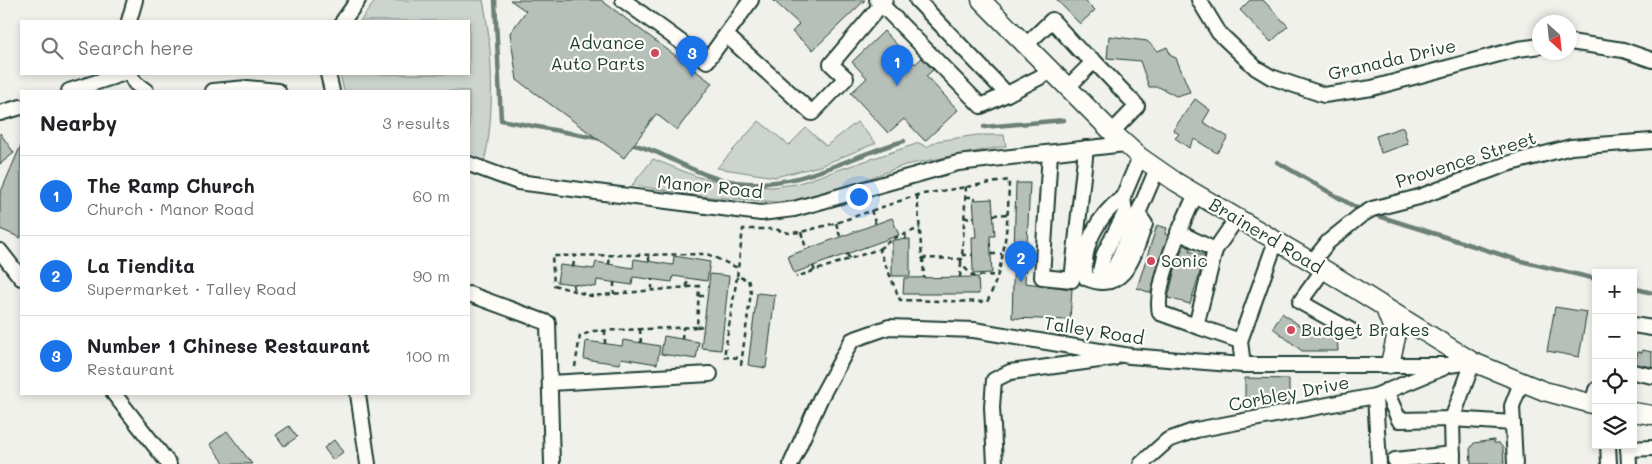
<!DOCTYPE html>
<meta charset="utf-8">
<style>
body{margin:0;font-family:Mali,sans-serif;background:#f2f2f2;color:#202124}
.controls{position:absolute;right:15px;bottom:15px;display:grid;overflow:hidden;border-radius:0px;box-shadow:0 2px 8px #0003}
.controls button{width:45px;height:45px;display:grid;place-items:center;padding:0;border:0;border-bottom:1px solid #e0e0e0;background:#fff;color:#202124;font:25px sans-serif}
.compass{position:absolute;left:1532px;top:15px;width:45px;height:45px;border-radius:50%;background:#fff;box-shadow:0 2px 8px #0003;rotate:153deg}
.you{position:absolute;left:858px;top:196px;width:18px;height:18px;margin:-12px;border:4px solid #fff;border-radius:50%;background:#1a73e8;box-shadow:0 0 0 8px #1a73e833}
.badge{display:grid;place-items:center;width:32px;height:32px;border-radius:50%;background:#1a73e8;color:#fff;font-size:16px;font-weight:700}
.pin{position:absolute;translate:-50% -41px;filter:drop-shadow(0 1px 2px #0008)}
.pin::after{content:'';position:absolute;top:26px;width:18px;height:15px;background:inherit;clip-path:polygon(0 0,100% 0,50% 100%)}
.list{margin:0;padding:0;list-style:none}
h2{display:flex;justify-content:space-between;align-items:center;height:65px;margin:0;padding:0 20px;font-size:21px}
h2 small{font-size:16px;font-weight:400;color:#757577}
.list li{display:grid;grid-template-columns:32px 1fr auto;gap:15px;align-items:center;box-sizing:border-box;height:80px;padding:0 20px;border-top:1px solid #e0e0e0}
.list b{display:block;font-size:19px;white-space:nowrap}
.list p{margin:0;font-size:16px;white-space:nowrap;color:#757577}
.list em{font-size:16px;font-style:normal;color:#757577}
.icon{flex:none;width:28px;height:28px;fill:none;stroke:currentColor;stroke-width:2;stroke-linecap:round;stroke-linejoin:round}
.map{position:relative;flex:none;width:1652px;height:464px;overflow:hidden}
.search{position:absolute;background:#fff;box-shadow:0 2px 8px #0003;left:20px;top:20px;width:450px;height:55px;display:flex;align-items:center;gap:12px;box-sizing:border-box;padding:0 18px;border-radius:0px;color:#757577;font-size:19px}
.panel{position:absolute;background:#fff;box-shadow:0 2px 8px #0003;left:20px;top:90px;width:450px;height:305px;border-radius:0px}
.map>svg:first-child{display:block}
</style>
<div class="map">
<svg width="1652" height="464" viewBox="0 0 1652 464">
<rect width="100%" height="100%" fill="#f0f1eb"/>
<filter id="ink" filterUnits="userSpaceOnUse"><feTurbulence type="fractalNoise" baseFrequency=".02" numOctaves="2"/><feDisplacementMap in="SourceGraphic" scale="10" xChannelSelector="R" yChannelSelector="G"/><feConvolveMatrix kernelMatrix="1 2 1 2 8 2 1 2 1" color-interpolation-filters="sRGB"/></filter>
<g filter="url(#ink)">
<!-- green -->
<g fill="#cdd3cd" stroke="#768880">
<path d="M376 0H483C493 46 495 117 484 163L469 155V91H344L340 74H469V21H360Z"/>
<polygon points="759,121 789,145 806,128 826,146 857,122 876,143 820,166 775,177 717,168"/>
<polygon points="977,135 1004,135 1006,146 905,165 848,186 789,203 699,196 632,185 653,159 698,177 737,185 772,187 796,184 919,143 927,147 937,141"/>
</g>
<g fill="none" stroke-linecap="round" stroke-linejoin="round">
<!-- stream -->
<g stroke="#6c8077" stroke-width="4.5">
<polyline points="495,0 501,120 602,139"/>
<polyline points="984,127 1064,120"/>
<path d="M630 144C661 150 688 171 719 179 791 196 839 159 904 141"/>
<polyline points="1277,162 1362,211"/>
<polyline points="1369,213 1521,261 1596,279"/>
<polyline points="1633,288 1652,293"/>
</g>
</g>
<!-- building -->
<g fill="#b6bfb8" stroke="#1f3d34">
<polygon points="510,0 601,0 712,83 677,130 656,114 624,158 517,80 510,33 526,11"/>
<polygon points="773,0 865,0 813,50 792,32 799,24"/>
<polygon points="1057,0 1085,0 1095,10 1080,24"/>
<polygon points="1250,0 1263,0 1288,26 1271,42 1240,10"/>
<polygon points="884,31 915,64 922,58 933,70 926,76 958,110 925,141 904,119 888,133 851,93 867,78 852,62"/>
<polygon points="1109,36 1147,41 1158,51 1167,47 1171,56 1176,58 1190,92 1176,96 1159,87 1149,87 1140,61 1107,58"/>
<polygon points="1195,99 1210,110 1203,122 1228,137 1217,153 1194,139 1189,148 1175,138 1179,134 1173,130"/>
<polygon points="1403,127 1408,144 1381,153 1376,136"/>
<polygon points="0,133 14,153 0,164"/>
<polygon points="21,145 21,238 0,229 0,194"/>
<polygon points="1016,183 1030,183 1025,283 1072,289 1070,320 1012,318"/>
<polygon points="992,199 995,236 990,236 992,273 973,274 972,237 976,237 973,200"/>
<polygon points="892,218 899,235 794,273 788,256"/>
<polygon points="1157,225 1167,228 1165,234 1168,236 1157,268 1151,293 1137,288"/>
<polygon points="910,239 910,276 892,276 892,240"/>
<polygon points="1184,244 1190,248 1189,251 1205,256 1190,304 1168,298 1174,273"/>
<polygon points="674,256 710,262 707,281 673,276 672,282 633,277 632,285 597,280 596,287 557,282 560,265 594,269 596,262 633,268 634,259 673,265"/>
<polygon points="710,274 729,276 721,350 701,348"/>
<polygon points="978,277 979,294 903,294 904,278"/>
<polygon points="757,293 775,295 766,368 748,365"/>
<polygon points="1555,307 1587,312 1579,357 1547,351"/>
<polygon points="1282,313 1310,333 1337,333 1338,351 1302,351 1273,328"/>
<polygon points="664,336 699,342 696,359 661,354"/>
<polygon points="623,340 660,346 657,364 621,358 620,364 584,359 586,341 622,346"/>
<polygon points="1642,350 1652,352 1652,367 1635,364 1638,352 1642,353"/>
<polygon points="1245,378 1289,379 1289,402 1245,401"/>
<polygon points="289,426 297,437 284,446 276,435"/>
<polygon points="227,431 252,464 225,464 210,444"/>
<polygon points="334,440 343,452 333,460 324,448"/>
<polygon points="1494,440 1494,443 1499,443 1503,448 1504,464 1471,464 1470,449 1474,443"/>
</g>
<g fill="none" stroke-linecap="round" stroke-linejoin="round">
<!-- minor casing -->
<g stroke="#1f3d34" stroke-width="18">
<g id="minor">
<polyline points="623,0 707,61 751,0"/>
<polyline points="877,0 981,106 1007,94"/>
<polyline points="917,0 1007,94 1052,71"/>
<polyline points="1199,0 1219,33 1256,68 1271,77 1324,95 1372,88 1518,49 1540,46"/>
<polyline points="129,21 135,0"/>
<polyline points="343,21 358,0"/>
<polyline points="726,35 812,113 846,78 831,64 885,0"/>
<polyline points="1570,42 1623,50 1652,60"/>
<polyline points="1026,45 1052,20 1079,50 1094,61"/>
<polyline points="130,74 135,83 146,91"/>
<polyline points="328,74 332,91"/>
<polyline points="1068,87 1094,61 1137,106 1112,132"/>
<polyline points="69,91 122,74"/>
<polyline points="213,91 247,88 278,91"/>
<polyline points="0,113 21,107"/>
<polyline points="1050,153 1042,277 1072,280 1086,148"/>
<polyline points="469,164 518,182 761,213 794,209 958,163 1125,144"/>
<path d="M1196 194C1184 219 1153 287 1160 313L1196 326 1215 250 1237 218"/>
<path d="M1123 197C1099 215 1080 246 1086 278 1126 295 1134 253 1145 224L1138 214"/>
<polyline points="1178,232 1215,250"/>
<polyline points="0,251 21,278"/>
<polyline points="1312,262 1328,242 1360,216 1372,209 1419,197 1507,164 1571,147 1652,141"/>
<polyline points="1324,269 1300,302 1352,331"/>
<polyline points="1109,281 1100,271 1104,254 1125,213 1123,197 1140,157"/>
<polyline points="1109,281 1157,169"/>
<polyline points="469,294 548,323 552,464"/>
<polyline points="1633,325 1652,328"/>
<polyline points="1196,326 1240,341"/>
<polyline points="1243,365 1240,341 1276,241"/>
<polyline points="1633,372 1652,376"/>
<polyline points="550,383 710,374"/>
<polyline points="1386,391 1399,420 1452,419 1513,423"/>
<polyline points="114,394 169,464"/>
<polyline points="358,394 368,464"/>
<polyline points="1375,396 1379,464"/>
<polyline points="1592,404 1596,390"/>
<polyline points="1608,445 1609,464"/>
<polyline points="1628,445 1629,464"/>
<polyline points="1628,449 1652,448"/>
<polyline points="1395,460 1453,454"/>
<polyline points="791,464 821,397 852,340 889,327 974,330 1130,356 1243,365 1449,365 1473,362 1452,419 1453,464"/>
<polyline points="995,464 992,407 994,380 1010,372 1114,358"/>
<polyline points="1141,464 1168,440 1196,430 1375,396 1443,368"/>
<polyline points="1515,464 1512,406 1521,383"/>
</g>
</g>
<!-- major casing -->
<g stroke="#1f3d34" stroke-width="21">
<g id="major">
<polyline points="981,0 1112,132 1140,157 1176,182 1312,262 1473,362 1544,391 1596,405"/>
<polyline points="1384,306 1396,337 1390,364"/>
<polyline points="1633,412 1652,415"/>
</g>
</g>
<!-- path -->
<g stroke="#1f3d34" stroke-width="2.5" stroke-dasharray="5 4" stroke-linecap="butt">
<polyline points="917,195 922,258 962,259 966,186"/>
<polyline points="966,197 974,197 975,200"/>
<polyline points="871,210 876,225"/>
<polyline points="993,215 1008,214"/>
<polyline points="964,218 974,217"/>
<polyline points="836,223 840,236"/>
<polyline points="801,232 806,248"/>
<polyline points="905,240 906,233"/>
<polyline points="879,249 892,239 920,228"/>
<polyline points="847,254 850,259"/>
<polyline points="991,254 1002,254"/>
<polyline points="962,255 973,255"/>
<polyline points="923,258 924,278"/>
<polyline points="961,260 961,264 973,276 998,275"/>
<polyline points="649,261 649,254"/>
<polyline points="609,264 610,255"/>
<polyline points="813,266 815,271"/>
<polyline points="573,267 575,256"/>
<polyline points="737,277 724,357 742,358"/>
<polyline points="960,277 961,264"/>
<polyline points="614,282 614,294"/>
<polyline points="573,284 574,291"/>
<polyline points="687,287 687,278"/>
<polyline points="652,290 652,279"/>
<polyline points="699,296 707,296"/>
<polyline points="697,327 704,326"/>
<polyline points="640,329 641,343"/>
<polyline points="682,339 683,327"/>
<polyline points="605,344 605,330"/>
<path d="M741 365 751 292 748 279 737 277 743 229H775L789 233 801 232 836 223 917 195 1009 180C1008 221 1006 264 987 302L900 300 879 249 796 277"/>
<polyline points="575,367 580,336 593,331 697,327 699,286 591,296 554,285 552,256 707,254 738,268"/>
</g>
<!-- minor -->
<use href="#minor" stroke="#fdfcf7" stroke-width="14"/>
<!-- major -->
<use href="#major" stroke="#fdfcf7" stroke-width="18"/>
</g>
</g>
<!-- markers -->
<g fill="#d1495b" stroke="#fdfcf7" stroke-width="2">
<circle cx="655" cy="53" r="5"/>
<circle cx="1151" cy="261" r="5"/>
<circle cx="1291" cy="330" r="5"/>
</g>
<g text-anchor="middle" stroke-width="4.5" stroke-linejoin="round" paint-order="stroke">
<!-- poi labels -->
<g font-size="18" fill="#1f3d34" stroke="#fdfcf7" text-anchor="start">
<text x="645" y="49" text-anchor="end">Advance<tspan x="645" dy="21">Auto Parts</tspan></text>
<text x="1161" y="267">Sonic</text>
<text x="1301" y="336">Budget Brakes</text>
</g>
<!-- street labels -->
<g font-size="18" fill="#1f3d34" stroke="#fdfcf7">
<text transform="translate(1392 60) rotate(-13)" y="6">Granada Drive</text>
<text transform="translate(1466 160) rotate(-18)" y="6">Provence Street</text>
<text transform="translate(710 187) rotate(6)" y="6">Manor Road</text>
<text transform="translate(1266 236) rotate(31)" y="6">Brainerd Road</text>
<text transform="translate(1094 331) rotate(9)" y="6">Talley Road</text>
<text transform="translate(1289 394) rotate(-11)" y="6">Corbley Drive</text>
</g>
</g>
</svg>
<div class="controls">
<button>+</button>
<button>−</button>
<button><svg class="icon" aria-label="locate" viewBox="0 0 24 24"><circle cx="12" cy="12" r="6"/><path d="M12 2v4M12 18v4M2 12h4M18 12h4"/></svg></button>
<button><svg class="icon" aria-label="layers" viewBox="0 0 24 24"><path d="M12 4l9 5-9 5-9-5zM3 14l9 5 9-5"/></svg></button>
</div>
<svg class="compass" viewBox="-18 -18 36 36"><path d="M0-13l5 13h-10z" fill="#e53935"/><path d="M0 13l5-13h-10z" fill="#757577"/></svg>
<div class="you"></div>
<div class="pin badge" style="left:897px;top:86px">1</div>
<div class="pin badge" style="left:1021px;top:282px">2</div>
<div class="pin badge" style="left:692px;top:77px">3</div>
<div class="search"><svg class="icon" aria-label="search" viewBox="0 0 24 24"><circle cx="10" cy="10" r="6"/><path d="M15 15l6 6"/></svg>Search here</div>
<section class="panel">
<h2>Nearby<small>3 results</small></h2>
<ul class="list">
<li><span class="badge">1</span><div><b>The Ramp Church</b><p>Church · Manor Road</p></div><em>60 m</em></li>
<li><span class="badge">2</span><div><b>La Tiendita</b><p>Supermarket · Talley Road</p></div><em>90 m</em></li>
<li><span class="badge">3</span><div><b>Number 1 Chinese Restaurant</b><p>Restaurant</p></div><em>100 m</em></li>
</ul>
</section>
</div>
